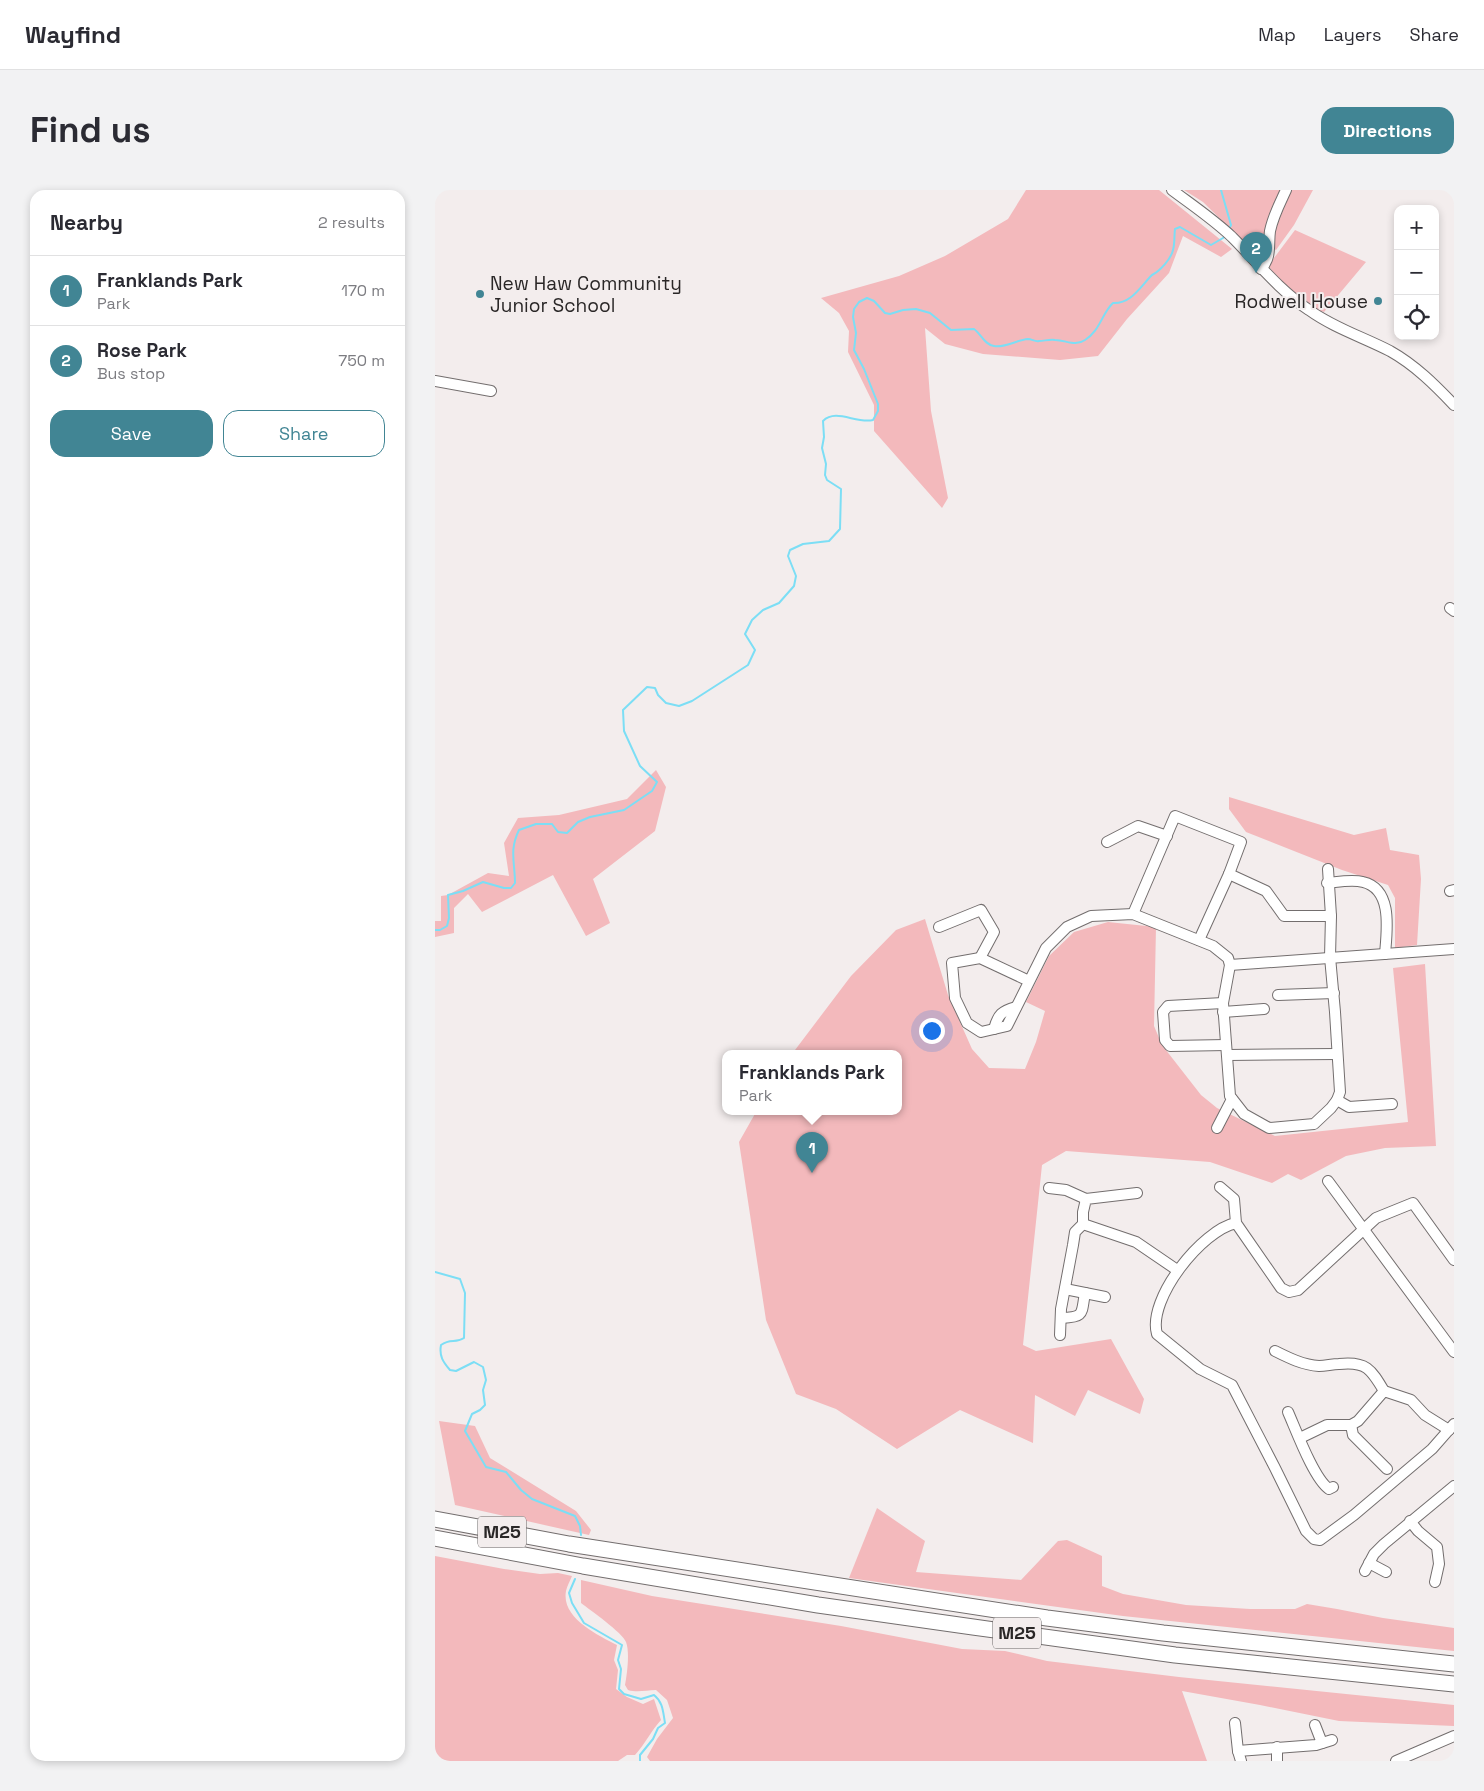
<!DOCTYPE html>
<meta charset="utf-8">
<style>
body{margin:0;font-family:"Space Grotesk",sans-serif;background:#f2f2f3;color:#2b2b33}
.controls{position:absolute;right:15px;top:15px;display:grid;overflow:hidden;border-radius:10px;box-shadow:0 2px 8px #0003}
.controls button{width:45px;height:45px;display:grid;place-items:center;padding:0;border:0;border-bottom:1px solid #e1e1e2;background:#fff;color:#2b2b33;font:25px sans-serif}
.you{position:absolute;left:496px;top:840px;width:18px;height:18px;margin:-12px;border:4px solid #fff;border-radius:50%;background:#1a73e8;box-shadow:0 0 0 8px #1a73e833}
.badge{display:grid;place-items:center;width:32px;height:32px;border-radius:50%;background:#418594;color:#fff;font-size:16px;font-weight:700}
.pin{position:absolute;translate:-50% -41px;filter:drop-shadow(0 1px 2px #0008)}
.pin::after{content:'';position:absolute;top:26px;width:18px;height:15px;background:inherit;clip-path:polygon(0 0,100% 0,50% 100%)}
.popup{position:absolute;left:287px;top:860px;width:180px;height:65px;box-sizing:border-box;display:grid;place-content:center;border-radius:10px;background:#fff;filter:drop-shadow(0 1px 4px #0005);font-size:16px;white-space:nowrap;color:#7c7c81}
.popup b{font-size:19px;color:#2b2b33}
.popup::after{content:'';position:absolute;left:50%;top:100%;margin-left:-10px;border:10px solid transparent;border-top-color:#fff}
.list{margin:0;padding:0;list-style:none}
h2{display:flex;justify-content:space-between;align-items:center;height:65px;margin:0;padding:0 20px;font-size:21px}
h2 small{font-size:16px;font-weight:400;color:#7c7c81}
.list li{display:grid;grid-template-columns:32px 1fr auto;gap:15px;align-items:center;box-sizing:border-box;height:70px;padding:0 20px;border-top:1px solid #e1e1e2}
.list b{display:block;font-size:19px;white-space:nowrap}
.list p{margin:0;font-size:16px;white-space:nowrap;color:#7c7c81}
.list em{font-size:16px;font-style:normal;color:#7c7c81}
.actions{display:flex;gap:10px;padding:15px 20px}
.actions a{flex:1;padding:11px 0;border:1px solid #418594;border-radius:15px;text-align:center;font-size:18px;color:#418594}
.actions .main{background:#418594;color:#fff}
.icon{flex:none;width:28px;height:28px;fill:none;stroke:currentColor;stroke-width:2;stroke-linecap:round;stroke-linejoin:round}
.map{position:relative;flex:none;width:1019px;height:1571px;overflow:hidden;border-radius:15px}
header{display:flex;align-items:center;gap:30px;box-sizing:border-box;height:70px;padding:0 25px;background:#fff;border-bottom:1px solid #e1e1e2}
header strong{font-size:24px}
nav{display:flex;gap:28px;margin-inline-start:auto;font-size:18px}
.intro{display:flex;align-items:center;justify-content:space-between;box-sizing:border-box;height:120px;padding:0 30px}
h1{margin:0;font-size:35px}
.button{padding:12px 22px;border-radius:15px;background:#418594;color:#fff;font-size:18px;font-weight:700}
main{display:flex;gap:30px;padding:0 30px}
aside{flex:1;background:#fff;border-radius:15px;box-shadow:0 2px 8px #0003}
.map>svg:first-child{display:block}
</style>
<header>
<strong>Wayfind</strong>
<nav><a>Map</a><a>Layers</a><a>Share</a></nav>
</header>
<div class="intro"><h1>Find us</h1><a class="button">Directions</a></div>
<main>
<aside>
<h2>Nearby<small>2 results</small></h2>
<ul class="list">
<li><span class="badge">1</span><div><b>Franklands Park</b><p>Park</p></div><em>170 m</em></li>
<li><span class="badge">2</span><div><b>Rose Park</b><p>Bus stop</p></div><em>750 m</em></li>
</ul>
<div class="actions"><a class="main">Save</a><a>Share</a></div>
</aside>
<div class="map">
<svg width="1019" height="1571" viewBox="0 0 1019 1571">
<rect width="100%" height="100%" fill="#f3eded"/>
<!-- green -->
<g fill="#f3b9bc">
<polygon points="591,0 724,0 797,59 786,67 748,46 734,83 692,129 663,166 625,170 548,164 510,154 490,138 496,221 513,308 507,318 439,241 439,215 413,162 414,141 404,123 386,108 464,86 510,66 573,29"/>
<polygon points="749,0 878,0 859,35 841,60 830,53 826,69 768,12"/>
<path d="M860 40 931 72 889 122C867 114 849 93 833 76Z"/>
<polygon points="221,580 231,597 220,641 158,689 175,733 151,746 118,685 47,722 33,704 19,718 19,743 0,747 0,731 6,731 6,706 13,705 53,683 74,686 69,653 83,628 124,625 192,609"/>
<polygon points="794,607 919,645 951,638 955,660 984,665 986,689 982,755 960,758 960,708 953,695 907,680 811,642 794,619"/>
<polygon points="490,729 513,805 537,859 554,878 590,879 601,852 610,821 591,812 614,766 639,742 673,732 721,737 719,836 727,855 766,905 782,918 840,946 973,932 958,778 990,774 1001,956 950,958 911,966 866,990 853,984 837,993 775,972 631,961 607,975 588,1155 601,1161 676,1149 709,1209 705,1224 653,1200 640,1226 600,1205 598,1253 525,1220 462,1259 401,1219 361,1204 331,1130 304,952 321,922 463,922 463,864 357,864 416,786 461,740"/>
<polygon points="4,1231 40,1236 55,1268 141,1321 156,1340 154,1345 20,1315"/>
<polygon points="442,1318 490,1351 481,1382 586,1390 623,1351 632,1350 667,1366 667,1396 688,1404 751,1415 815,1419 860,1419 872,1414 902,1419 948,1428 1019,1438 1019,1461 688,1426 414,1388"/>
<path d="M0 1366 69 1379 105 1384 123 1383 137 1386C135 1391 132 1396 131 1401 126 1428 163 1445 182 1455L179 1470 183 1480 181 1499 192 1507 208 1514 219 1509 226 1530C216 1541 210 1554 200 1565H192L183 1571H0Z"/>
<path d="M146 1390 217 1406 406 1436 527 1459 570 1461 612 1471 744 1487 1019 1515V1536L904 1531 825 1515 747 1501 772 1571H215L212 1567 222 1549 238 1528 232 1510 221 1500C211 1500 203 1503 193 1500L190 1495C192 1485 195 1462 191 1452 188 1443 155 1420 146 1413Z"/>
</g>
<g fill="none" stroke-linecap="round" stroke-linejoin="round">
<!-- stream -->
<g stroke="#7cdef5" stroke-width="2">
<polyline points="786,0 796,35 794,39"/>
<path d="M0 740H5L12 736 14 728 13 705 28 701 48 692 69 698H76L80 693C80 673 74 660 84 640L101 634H117L123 642 132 643 143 632 155 627 189 620 217 601 222 592 205 576 189 541 188 520 212 497 220 498 223 505 231 513 244 516 257 511 313 475 320 460 310 444 317 430 328 420 344 413 359 396 361 386 353 366 355 360 368 354 394 351 405 339 406 299 392 290 390 285 391 274 387 258 389 247 388 231C401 218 421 234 438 230L443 221V214L429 179 419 160 421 143 418 127 419 119 424 112 432 108 439 111 450 123 455 124 468 120 481 119 495 123 516 140 539 139C546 144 550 155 559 156 571 158 581 150 593 149 597 149 600 152 604 151 609 151 615 149 620 150 631 150 640 157 650 150 665 141 667 123 678 113 696 114 705 97 717 85 725 81 736 69 738 60 740 53 739 46 740 39L745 37 776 55 788 48 790 46"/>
<path d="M0 1082 25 1089 30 1103 29 1148C20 1154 16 1148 6 1155 4 1166 8 1172 15 1180L21 1181 39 1172 48 1177 51 1190 48 1200 50 1215 45 1220 37 1224 30 1241 51 1277 71 1282 86 1300 97 1309 140 1326 145 1336 146 1345"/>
<path d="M140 1389 134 1403 137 1413 149 1433 187 1455 183 1470 186 1479 184 1499 189 1504 206 1509 219 1505C228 1512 228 1522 230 1533L223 1538 218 1549 205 1565V1571"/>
</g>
<!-- minor casing -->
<g stroke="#736e6e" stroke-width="12">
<g id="minor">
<path d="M737 0C757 15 778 29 797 47 822 72 844 100 874 120 899 138 928 147 955 161 980 175 1000 195 1019 215"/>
<path d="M826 79C837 67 833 55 835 41 838 26 845 13 851 0"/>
<polyline points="0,191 56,201"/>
<polyline points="1015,418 1019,421"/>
<polyline points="672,652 703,636 732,646"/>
<polyline points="794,684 831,701 849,726 896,726"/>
<path d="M892 693C903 692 917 689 928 692 958 699 952 740 950 764"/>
<polyline points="1015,701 1019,700"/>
<polyline points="698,724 740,626 806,652 794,684 764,750"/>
<polyline points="504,737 546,720 559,742 545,768"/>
<polyline points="795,775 1019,759"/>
<polyline points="594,791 545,768 517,773 520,808 532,833 546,842 572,836 611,758 632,737 656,726 698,724 778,756 793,768 795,775 788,813 795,906 809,924 834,938 879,934 896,918 902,910 905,902 900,822 895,767 896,726 893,679"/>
<polyline points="843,805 899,803"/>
<polyline points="788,813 733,816 728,822 730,850 735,856 791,855"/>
<polyline points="788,822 829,819"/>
<path d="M559 839C563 824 567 821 581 817"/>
<polyline points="793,865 902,864"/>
<polyline points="902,910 914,917 957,914"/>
<polyline points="782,938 797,909"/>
<polyline points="893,991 1019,1162"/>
<polyline points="785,997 799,1009 801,1033 846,1098 854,1102 863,1100 941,1028 978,1013 1019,1070"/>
<polyline points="614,998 631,1000 651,1009"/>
<path d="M801 1033C767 1040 712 1109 722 1144L765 1179 797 1195 840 1278 871 1341 879 1349 885 1350 919 1325 997 1259 1019 1234"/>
<polyline points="648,1034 701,1052 742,1080"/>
<polyline points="630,1099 670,1107"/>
<path d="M627 1128C650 1127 646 1124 650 1103"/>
<polyline points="625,1145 626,1119 638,1055 640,1042 648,1034 648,1022 651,1009 702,1003"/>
<path d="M840 1161C854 1168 868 1175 884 1176 891 1176 897 1174 904 1174 931 1171 936 1179 949 1201"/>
<path d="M853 1222C861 1240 879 1289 894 1299L898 1297"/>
<polyline points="916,1235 918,1245 952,1279"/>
<polyline points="865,1248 892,1235 916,1235 923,1231 949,1201 976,1210 990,1225 1014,1240"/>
<polyline points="975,1331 983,1341 1002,1357 1004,1374 1000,1392"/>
<polyline points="934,1373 951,1382"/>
<polyline points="930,1381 939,1364 949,1354 1019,1296"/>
<polyline points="800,1533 803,1561 806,1571"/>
<polyline points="880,1535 887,1553"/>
<polyline points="842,1557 842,1571"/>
<polyline points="803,1561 881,1555 897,1550"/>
<polyline points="961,1571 1019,1546"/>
</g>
</g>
<!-- highway casing -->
<g stroke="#736e6e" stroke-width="17">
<g id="highway">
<polyline points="0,1329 134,1354 612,1428 728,1443 1019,1474"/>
<polyline points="0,1348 148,1376 383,1415 538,1437 740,1465 1019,1494"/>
</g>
</g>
<!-- minor -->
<use href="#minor" stroke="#fff" stroke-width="10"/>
<!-- highway -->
<use href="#highway" stroke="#fff" stroke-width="15"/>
</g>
<!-- markers -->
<g fill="#418594" stroke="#f3eded" stroke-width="2">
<circle cx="45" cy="104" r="5"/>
<circle cx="943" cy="111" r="5"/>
</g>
<g text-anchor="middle" stroke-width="4" stroke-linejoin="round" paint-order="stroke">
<!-- shield labels -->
<g fill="#f3eded" stroke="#666262" stroke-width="1">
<rect x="43" y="1326.5" width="48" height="31" rx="4"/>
<rect x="558" y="1427.5" width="48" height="31" rx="4"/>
</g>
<g font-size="18" font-weight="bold" fill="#2a2727">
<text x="67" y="1348">M25</text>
<text x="582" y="1449">M25</text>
</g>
<!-- poi labels -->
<g font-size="19" fill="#2a2727" stroke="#f3eded" text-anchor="start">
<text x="55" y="100">New Haw Community<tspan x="55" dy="22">Junior School</tspan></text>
<text x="933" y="118" text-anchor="end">Rodwell House</text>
</g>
</g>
</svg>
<div class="controls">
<button>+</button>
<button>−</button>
<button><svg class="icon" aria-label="locate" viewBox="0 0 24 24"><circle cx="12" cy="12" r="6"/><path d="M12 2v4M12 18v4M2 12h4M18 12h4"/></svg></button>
</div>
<div class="you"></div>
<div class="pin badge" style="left:377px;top:983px">1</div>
<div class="popup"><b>Franklands Park</b>Park</div>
<div class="pin badge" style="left:821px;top:83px">2</div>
</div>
</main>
